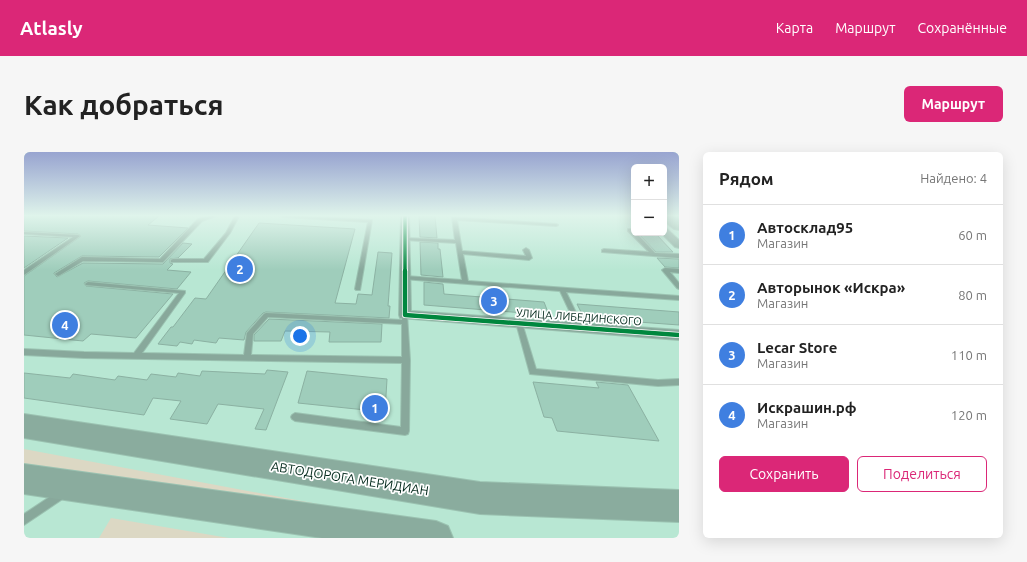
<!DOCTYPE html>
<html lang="ru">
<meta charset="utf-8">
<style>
body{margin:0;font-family:Ubuntu,sans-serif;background:#f6f6f6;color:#222}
.controls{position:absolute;right:12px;top:12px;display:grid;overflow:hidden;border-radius:6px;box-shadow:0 4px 16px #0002}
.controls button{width:36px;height:36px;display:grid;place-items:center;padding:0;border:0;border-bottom:1px solid #e0e0e0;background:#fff;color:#222;font:20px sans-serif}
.you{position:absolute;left:276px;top:184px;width:14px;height:14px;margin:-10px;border:3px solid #fff;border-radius:50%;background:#1a73e8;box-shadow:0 0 0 6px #1a73e833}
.badge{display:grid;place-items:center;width:26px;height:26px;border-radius:50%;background:#db2777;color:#fff;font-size:13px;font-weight:700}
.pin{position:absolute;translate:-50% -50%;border:2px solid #fff;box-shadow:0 1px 4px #0006}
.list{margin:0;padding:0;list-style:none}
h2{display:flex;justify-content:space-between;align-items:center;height:52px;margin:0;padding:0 16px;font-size:17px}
h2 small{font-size:13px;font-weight:400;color:#767676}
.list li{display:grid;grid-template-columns:26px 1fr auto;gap:12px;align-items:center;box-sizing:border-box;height:60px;padding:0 16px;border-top:1px solid #e0e0e0}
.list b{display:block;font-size:15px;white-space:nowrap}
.list p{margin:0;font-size:13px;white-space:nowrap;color:#767676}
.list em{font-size:13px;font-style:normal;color:#767676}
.actions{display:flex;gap:8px;padding:12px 16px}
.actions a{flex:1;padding:9px 0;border:1px solid #db2777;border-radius:6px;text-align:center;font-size:14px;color:#db2777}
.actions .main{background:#db2777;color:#fff}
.map{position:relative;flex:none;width:655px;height:386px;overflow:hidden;border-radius:6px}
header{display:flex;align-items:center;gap:24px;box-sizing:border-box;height:56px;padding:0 20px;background:#db2777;color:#fff}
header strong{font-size:19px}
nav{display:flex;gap:22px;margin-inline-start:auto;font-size:14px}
.intro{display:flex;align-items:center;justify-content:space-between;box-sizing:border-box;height:96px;padding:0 24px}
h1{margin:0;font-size:28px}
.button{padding:10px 18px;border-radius:6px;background:#db2777;color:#fff;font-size:14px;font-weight:700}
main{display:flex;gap:24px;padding:0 24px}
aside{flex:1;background:#fff;border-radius:6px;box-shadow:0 4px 16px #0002}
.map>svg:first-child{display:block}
</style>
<header>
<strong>Atlasly</strong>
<nav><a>Карта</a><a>Маршрут</a><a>Сохранённые</a></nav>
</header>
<div class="intro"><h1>Как добраться</h1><a class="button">Маршрут</a></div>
<main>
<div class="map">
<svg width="655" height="386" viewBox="0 0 655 386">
<rect width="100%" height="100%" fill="#b8e7d3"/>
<!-- green -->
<g fill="#dcd8c4">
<polygon points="0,297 390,370 0,317"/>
<polygon points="87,366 205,386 75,386"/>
</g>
<!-- building -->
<g fill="#9fcdbb" stroke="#8bb1a2">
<polygon points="0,64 135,64 124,73 164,76 135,105 58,104 30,121 30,122 33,125 59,111 139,112 159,91 168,92 154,106 146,107 146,111 149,112 143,118 167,120 153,137 64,129 60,131 62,134 149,142 112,186 67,182 59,189 0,183 0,124 57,84 54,82 0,79"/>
<polygon points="395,64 411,64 413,86 396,85"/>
<polygon points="235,71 331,77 311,151 332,152 334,142 348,143 354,100 368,101 364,154 366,154 365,166 242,160 239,161 222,180 220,188 195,186 192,191 170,188 168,192 156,190 153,194 134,192 147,175 149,175 171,146 182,147"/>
<polygon points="614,81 631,81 649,100 632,100"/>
<polygon points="0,84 44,86 0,116"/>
<polygon points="396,90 414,91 414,97 416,97 419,125 397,123"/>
<polygon points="633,106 655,107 655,116 641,115"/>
<polygon points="400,130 419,132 420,142 520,150 525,163 400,153"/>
<polygon points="553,152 655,160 655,173 560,166"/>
<polygon points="245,167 358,172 357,190 305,190 306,180 261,179 257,189 230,189 230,183"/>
<polygon points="243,218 264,220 242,278 231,277 240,257 194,252 183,272 146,267 157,249 129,246 120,263 0,246 0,221 46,226 49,222 91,228 94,224 123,228 127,222 152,225 154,221 176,224 178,219 241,222"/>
<polygon points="283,219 363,227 361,260 274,251"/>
<polygon points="509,230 575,236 572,230 604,233 635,289 533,279 528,266 520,265"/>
</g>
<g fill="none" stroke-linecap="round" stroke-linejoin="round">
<!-- service casing -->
<g stroke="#9bc2b1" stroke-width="2">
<g id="service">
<polygon points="186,64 192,64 178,69 139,110 59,109 36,123 34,124 31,122 58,105 136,107 174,67"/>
<polygon points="211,64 215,64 206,81 184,110 147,110 147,108 149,107 180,107 202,81"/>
<polygon points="257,64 277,64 348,68 336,138 332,138 331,137 344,70 259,65"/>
<polygon points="428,65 532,72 534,73 532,74 433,68 438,99 502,104 499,98 502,96 505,98 508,106 505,108 439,102 444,129 655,144 655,148 542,140 559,175 556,177 553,175 536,139 379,127 379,125 381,124 438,128 432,91 381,88 379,87 381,86 431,88"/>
<polygon points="604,77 608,77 610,81 612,81 631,101 655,102 655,106 578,100 578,98 580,97 625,100 604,79"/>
<polygon points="0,80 54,83 56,84 0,123 0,118 49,85 0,82"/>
<polygon points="641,116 655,117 655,121 646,120 655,131 655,137 653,136 638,118"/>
<path d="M64 130 161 139V141L118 201 220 203 223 181 240 162 242 161 378 168 379 162H383L386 208 385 279 384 282 381 283 271 269 268 267 267 265 268 263 271 261 377 275 378 211 60 206 0 203V197L60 200 110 201 155 141 62 133 61 132ZM244 165 378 172V205L227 203 229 182Z"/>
<polygon points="493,169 497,169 498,171 512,217 634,228 655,227 655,233 634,234 506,222 492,171"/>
<polygon points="39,336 43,338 44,341 43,344 0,373 0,362"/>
</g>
</g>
<!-- minor casing -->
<g stroke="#9bc2b1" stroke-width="2">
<g id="minor">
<polygon points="377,64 385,64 387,159 655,178 655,188 376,166 375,163"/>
<polygon points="640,76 643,77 655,88 655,96 651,95 637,81 640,81"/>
</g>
</g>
<!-- primary casing -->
<g stroke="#9bc2b1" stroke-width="2">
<g id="primary">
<polygon points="640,64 651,64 655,67 655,78 650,77 640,69"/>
<polygon points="0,262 456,330 655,338 655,370 456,362 0,286"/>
<polygon points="0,312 412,369 424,374 429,386 298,386 0,342"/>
</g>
</g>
<!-- service -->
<use href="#service" fill="#88a89b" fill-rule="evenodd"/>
<!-- minor -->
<use href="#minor" fill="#88a89b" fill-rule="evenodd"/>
<!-- primary -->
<use href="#primary" fill="#8aac9e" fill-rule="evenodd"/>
<!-- tram -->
<polyline stroke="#84a698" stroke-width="1" points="653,64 655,65"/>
<!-- cycleway-far1 casing -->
<g stroke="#fff" stroke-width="5.5">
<polyline id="cycleway-far1" points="381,64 381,120"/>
</g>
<!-- cycleway casing -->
<g stroke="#fff" stroke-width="6">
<polyline id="cycleway" points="381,119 381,163 655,183"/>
</g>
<!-- cycleway-far1 -->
<use href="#cycleway-far1" stroke="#00873e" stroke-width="3.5"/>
<!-- cycleway -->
<use href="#cycleway" stroke="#00873e" stroke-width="4.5"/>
</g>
<!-- sky -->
<linearGradient id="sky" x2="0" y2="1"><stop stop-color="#98a4d0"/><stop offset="0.54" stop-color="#dff4eb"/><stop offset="1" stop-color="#dff4eb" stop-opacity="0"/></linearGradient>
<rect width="655" height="118" fill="url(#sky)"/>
<g text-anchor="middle" stroke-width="3.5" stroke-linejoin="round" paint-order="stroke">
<!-- street labels -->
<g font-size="11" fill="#02291b" stroke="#fff">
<text transform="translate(555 165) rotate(4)" y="4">УЛИЦА ЛИБЕДИНСКОГО</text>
</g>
<!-- near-street labels -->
<g font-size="13" fill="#02291b" stroke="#fff">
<text transform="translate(326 326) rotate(9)" y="5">АВТОДОРОГА МЕРИДИАН</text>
</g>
</g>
</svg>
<div class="controls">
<button>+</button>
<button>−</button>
</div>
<div class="you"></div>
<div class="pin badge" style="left:351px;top:256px;background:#3f7fe0">1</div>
<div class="pin badge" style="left:216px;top:117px;background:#3f7fe0">2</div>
<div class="pin badge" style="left:470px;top:149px;background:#3f7fe0">3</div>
<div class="pin badge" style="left:41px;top:173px;background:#3f7fe0">4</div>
</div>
<aside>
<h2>Рядом<small>Найдено: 4</small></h2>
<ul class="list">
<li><span class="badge" style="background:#3f7fe0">1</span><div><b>Автосклад95</b><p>Магазин</p></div><em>60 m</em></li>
<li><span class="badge" style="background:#3f7fe0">2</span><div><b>Авторынок «Искра»</b><p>Магазин</p></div><em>80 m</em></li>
<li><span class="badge" style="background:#3f7fe0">3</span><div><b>Lecar Store</b><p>Магазин</p></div><em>110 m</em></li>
<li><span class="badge" style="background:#3f7fe0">4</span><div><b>Искрашин.рф</b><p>Магазин</p></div><em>120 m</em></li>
</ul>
<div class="actions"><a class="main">Сохранить</a><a>Поделиться</a></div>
</aside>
</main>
